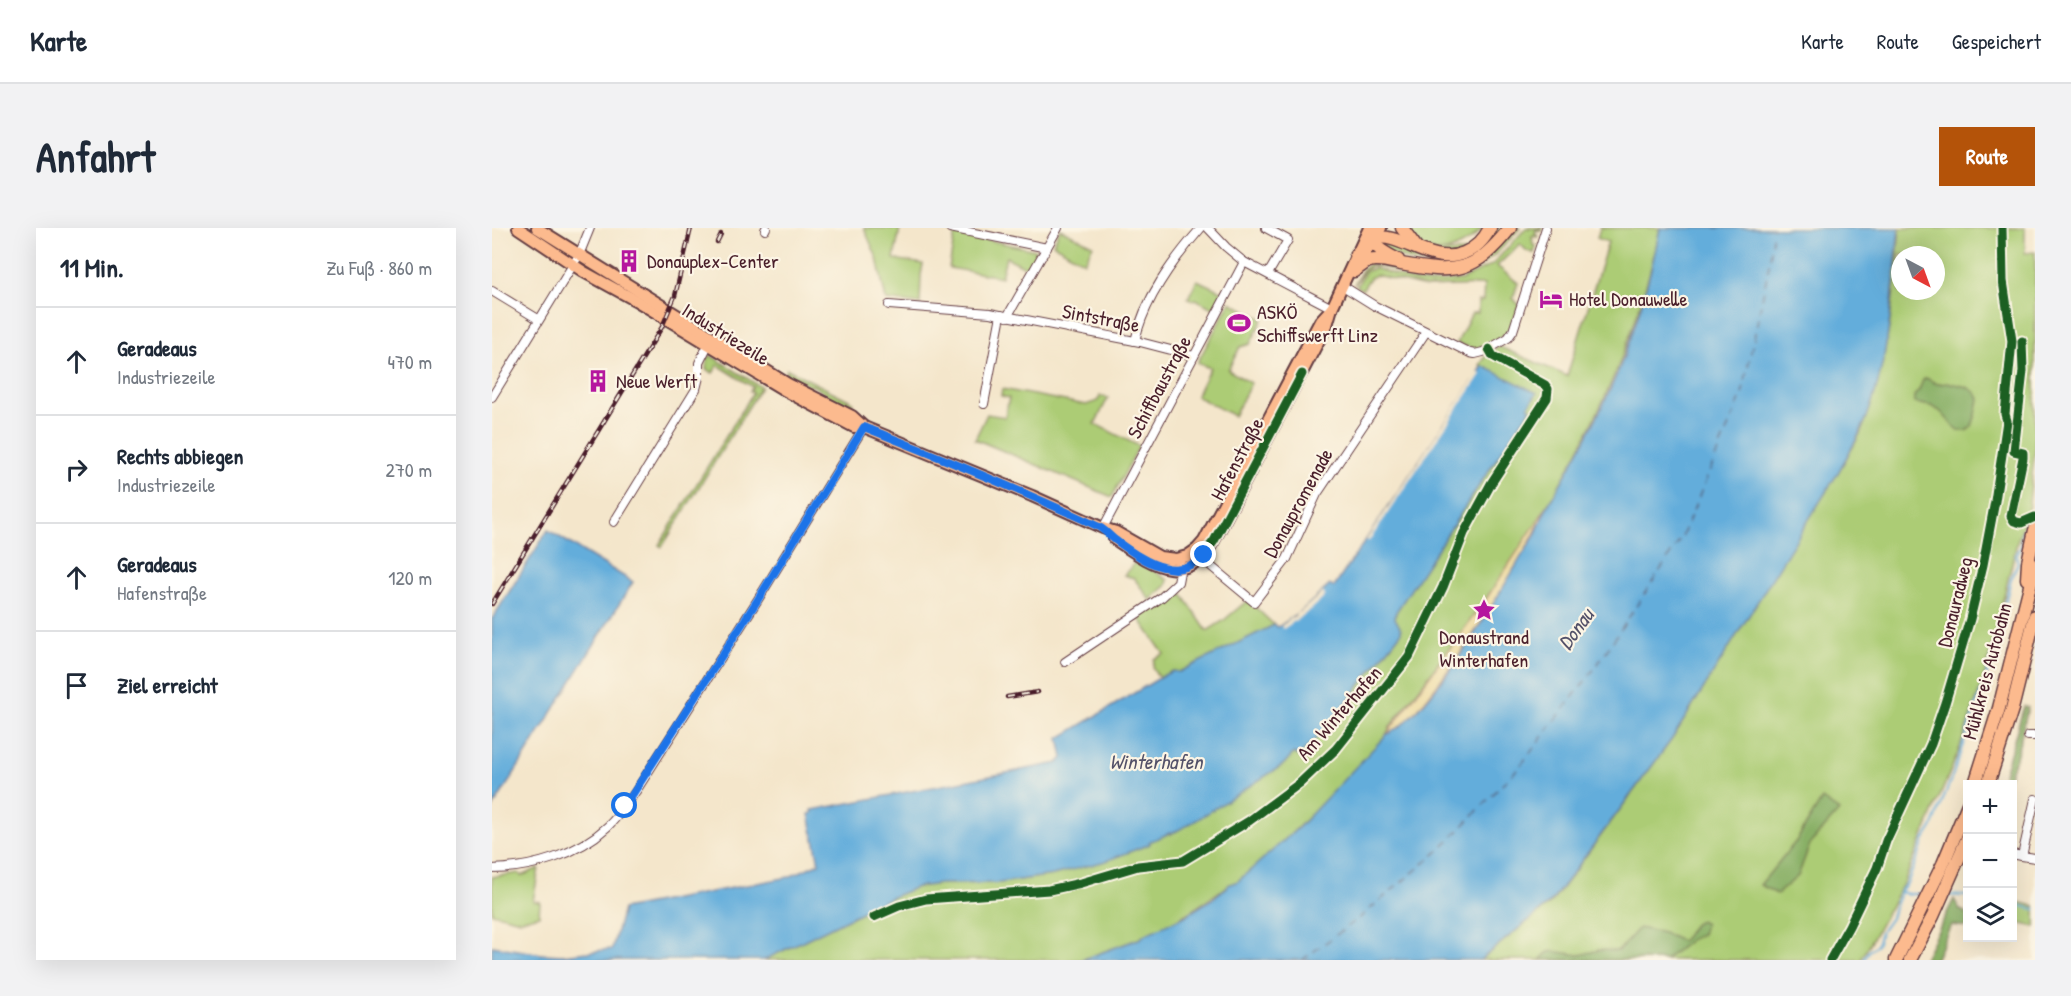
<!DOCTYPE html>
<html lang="de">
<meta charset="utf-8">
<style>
body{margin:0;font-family:"Patrick Hand",sans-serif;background:#f2f2f3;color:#1f2937}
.controls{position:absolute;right:18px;bottom:18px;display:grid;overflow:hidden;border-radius:0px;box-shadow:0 6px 24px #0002}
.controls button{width:54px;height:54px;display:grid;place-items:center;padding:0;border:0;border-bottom:2px solid #e0e1e3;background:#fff;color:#1f2937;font:30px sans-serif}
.compass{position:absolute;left:1399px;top:18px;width:54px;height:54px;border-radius:50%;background:#fff;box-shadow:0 6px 24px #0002;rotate:139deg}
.stop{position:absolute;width:18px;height:18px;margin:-14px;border:4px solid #1a73e8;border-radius:50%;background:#fff}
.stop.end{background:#1a73e8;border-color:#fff;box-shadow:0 2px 6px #0008}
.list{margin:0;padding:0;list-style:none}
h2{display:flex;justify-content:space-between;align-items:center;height:78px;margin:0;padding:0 24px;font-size:26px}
h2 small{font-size:20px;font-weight:400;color:#747a83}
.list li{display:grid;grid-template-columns:39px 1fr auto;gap:18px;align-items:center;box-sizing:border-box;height:108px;padding:0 24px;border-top:2px solid #e0e1e3}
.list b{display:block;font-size:22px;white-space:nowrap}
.list p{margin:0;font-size:20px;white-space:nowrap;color:#747a83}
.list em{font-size:20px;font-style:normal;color:#747a83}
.icon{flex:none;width:33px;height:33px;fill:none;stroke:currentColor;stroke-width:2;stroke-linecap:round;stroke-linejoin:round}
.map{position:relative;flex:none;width:1543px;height:732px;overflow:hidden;border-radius:0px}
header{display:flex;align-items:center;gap:36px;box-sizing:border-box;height:84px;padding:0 30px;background:#fff;border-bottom:2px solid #e0e1e3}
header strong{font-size:28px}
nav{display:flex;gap:33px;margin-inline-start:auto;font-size:21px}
.intro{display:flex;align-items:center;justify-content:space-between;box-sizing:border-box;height:144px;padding:0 36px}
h1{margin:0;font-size:42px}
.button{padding:15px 27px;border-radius:0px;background:#b45309;color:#fff;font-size:21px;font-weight:700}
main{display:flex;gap:36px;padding:0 36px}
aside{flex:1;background:#fff;border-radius:0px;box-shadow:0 6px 24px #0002}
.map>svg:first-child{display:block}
</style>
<header>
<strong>Karte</strong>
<nav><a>Karte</a><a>Route</a><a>Gespeichert</a></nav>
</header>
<div class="intro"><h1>Anfahrt</h1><a class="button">Route</a></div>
<main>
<aside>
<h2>11 Min.<small>Zu Fuß · 860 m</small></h2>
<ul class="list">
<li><svg class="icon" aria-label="ahead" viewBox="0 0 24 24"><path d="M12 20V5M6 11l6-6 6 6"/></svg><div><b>Geradeaus</b><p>Industriezeile</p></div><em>470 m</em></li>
<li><svg class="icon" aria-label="right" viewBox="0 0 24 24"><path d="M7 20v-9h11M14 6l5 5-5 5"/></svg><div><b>Rechts abbiegen</b><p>Industriezeile</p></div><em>270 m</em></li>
<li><svg class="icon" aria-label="ahead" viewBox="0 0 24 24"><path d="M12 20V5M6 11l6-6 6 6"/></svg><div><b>Geradeaus</b><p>Hafenstraße</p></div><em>120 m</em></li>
<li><svg class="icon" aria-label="arrive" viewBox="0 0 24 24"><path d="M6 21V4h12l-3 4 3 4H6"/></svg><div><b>Ziel erreicht</b></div></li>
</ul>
</aside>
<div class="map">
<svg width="1543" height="732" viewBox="0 0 1543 732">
<rect width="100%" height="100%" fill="#fcf5e5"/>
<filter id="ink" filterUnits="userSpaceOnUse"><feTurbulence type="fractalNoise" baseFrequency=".0167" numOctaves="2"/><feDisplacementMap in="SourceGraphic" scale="12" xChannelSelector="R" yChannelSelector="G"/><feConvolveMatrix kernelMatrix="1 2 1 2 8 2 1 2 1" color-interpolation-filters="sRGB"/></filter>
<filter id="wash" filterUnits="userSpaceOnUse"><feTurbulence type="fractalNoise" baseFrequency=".008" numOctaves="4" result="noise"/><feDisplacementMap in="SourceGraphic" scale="24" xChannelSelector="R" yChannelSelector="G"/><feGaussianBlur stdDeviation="1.35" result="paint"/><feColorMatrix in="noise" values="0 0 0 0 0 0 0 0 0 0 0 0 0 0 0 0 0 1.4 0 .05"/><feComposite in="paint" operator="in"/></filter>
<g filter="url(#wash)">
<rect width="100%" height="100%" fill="#f4e6cb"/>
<!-- green -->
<g fill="#accc75" stroke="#7b7650" stroke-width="1.5" fill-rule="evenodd">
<polygon points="372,0 408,0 402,31 431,36 429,47 428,76 394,72 385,30"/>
<path d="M913 0H991C978 15 953 30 932 21 925 17 918 6 913 0Z"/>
<polygon points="1007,0 1014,0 983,29 955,38 918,33 898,25 887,13 923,24 983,24"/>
<path d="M1024 0H1028C997 36 971 60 920 48 907 45 893 37 879 38L871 44 862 57 870 42 877 36 900 39 930 47H949L969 44Z"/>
<polygon points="1034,0 1050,0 1049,3 1044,2 1043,6 1047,9 1040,8 1041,17 1044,18 1042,25 1035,23 1028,16 1005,38 1026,55 1021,70 1027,77 1019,100 1012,107 998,116 982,121 965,115 980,85 986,85 986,73 991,73 992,57 934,59 884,47 878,50 870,62 865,58 873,44 882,40 920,52 938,55 969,52 1000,37"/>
<path d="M1108 0H1168C1130 193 1017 345 899 497L894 507C846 560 798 611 742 656H738C708 677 687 693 652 707L649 710 589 732H272L398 670 425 659 448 656 507 655 561 647 583 641 678 605 679 606 791 537 802 525 807 528 835 499 909 405V403L903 390 904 384 1017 212 1039 181 1035 179 1045 165 988 137 994 128 1006 118 1075 148 1116 14 1105 10Z"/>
<path d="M1408 0H1533V25L1543 24V222L1536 284 1526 311 1492 450 1466 525 1412 654 1369 732H988L1060 674 1180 511 1347 243C1356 227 1367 211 1373 194 1397 133 1402 65 1408 0ZM1408 27H1444V63H1408Z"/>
<polygon points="568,1 601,17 592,34 561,16"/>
<polygon points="463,5 543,22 544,27 537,41 514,29 509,49 457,40"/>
<polygon points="705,52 731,64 722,81 704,71 700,72 696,70"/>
<polygon points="738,74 771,91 758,116 748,119 736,142 759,155 742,188 704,168 718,140 705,135"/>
<polygon points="218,127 269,159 170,319 167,317 261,165 258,163 261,159 226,137 221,145 214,141 215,132"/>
<polygon points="295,141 361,174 358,181 320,157 319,159 293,146"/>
<polygon points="510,161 594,177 606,173 608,168 616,170 603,196 647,218 620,269 483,211 495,186 513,189 517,170 509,168"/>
<polygon points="645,332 676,352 674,358 658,372 642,350 632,347"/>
<polygon points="687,361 715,403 731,393 756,372 782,397 687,444 681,443 667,450 661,440 662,431 672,426 646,389"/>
<polygon points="47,640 41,673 48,674 47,687 28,692 0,685 0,649 27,645 29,648"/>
<polygon points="1521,673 1543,678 1543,699 1521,694"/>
</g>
<!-- forest -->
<g fill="#89b066" stroke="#6a6848" stroke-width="1.5">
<polygon points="1434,150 1445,156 1458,155 1475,159 1484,165 1487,171 1484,186 1480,198 1475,203 1466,203 1448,183 1439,178 1423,175 1422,168 1427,162 1431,152"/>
<polygon points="1532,478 1536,479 1525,526 1514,556 1509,556"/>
<polygon points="1330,571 1347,583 1318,616 1306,648 1285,666 1268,657 1305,612"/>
<polygon points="1462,671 1468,682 1475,685 1475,699 1459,697 1443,732 1431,732"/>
<path d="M1208 693 1213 696 1210 706 1198 712 1173 732H1048L1055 725 1060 723 1088 727 1107 722 1126 723 1147 700 1172 705 1189 713C1198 707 1198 696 1208 693Z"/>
</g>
<!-- sand -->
<path fill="#eeda9e" stroke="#9c7c64" stroke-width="1.5" d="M1056 277C1029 337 992 392 954 445 937 467 919 496 894 507L994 371Z"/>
<!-- water -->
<g fill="#63addb" stroke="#566683" stroke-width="1.5">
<path d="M1168 0H1407C1401 62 1398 127 1376 186 1369 206 1357 224 1347 243L1180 511 1060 673 988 732H589L649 710 652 707 693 688 720 671 738 656 746 653 807 599 894 507C937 488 1000 378 1025 336 1030 326 1037 318 1042 309 1048 297 1052 283 1059 272 1080 237 1100 201 1117 164 1141 112 1157 56 1168 0Z"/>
<polygon points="991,138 1045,165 1036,178 1039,181 1017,212 904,384 903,390 909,401 909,405 835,499 807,528 802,525 791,537 703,593 679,606 678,605 657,614 658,616 614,633 561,647 507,655 448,656 425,659 398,670 272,732 0,732 0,718 50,726 71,727 120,721 131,681 297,649 327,635 317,586 321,585 320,582 566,535 571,530 567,510 674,446 681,443 687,444 782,397 786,399 808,384 838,357 842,359"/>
<polygon points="56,302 141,354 0,581 0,391"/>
</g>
<!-- pier -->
<g fill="#f4e6cb">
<polygon points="986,144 989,146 877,313 874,312"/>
<polygon points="831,364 833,368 813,386 791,401 789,398 808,384"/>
</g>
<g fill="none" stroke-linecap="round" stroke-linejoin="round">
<!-- stream -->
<g stroke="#63addb" stroke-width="2">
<polyline points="1410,664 1415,666 1431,666"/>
<polyline points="1454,667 1476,668"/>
<polyline points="1520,676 1543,681"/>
<polyline points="1372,732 1377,723 1385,717 1389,704 1399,690 1402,679 1410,661 1415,655 1433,611 1441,598 1461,546 1496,443 1520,347 1526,335 1524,327 1529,319 1530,304 1538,298"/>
</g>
<!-- ferry -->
<polyline stroke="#535169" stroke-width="1.5" stroke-dasharray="8 6" stroke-linecap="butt" points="810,732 866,691 950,620 1028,538 1103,440 1189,311 1250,167 1278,33 1281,0"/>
</g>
</g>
<g filter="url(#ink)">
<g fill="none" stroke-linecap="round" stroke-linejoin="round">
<!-- minor casing -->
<g stroke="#643d43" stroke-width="10">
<g id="minor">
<polyline points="458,0 555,20"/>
<polyline points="716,0 734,19 752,34 840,80"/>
<polyline points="774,0 796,12 776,46"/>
<polyline points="273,2 274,0"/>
<polyline points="851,58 883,78 978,125 983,126 991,124 1016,110 1021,103 1054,0"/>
<polyline points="0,63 46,91"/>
<polyline points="397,77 498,85 648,114 702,128"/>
<polyline points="515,89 566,0"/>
<path d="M643 113C652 71 681 32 709 0"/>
<polyline points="0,169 87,27 98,0"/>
<polyline points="492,176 509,87"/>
<polyline points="122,294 204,161 207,149 207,135 218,113"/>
<polyline points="611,300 752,34"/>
<polyline points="709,330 762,374 795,331 825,266 934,104"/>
<polyline points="573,434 670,369 686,354 689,338"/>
<polyline points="1536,508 1543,508"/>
<polyline points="1543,571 1530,628 1543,630"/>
<polyline points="1520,626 1530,628"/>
<path d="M0 641C40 640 85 627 115 599 126 589 135 576 144 563L265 373 372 199"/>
<polyline points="382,689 407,678 434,671 557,662 589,655 646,638 691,633 757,593 808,555 844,521 917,429 951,359 972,305 1000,254 1055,170 1056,161 1053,157 1001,128 997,121"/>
</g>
</g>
<!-- major casing -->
<g stroke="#643d43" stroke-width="14">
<g id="major">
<polyline points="26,0 92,44 143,72 292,162 362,199 372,199 540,268 611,300 624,304 668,329 684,331 695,328 705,321 712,313 828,93 840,80"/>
<polyline points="45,0 296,156 360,188 372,199"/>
<polyline points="863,41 889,0"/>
<path d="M622 311C657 334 693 363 722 313L835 97 840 80 877 0"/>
</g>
</g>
<!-- highway casing -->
<g stroke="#643d43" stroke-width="15">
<g id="highway">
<path d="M882 0C875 18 893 25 906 32"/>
<polyline points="910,0 924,19"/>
<path d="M864 26C870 21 875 13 882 11 907 2 937 39 972 25 984 20 992 12 998 0"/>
<path d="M862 43C867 40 872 35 877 33 887 30 899 34 909 36 964 46 982 45 1018 0"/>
<polyline points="1535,351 1536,334 1543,302"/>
<polyline points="1483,556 1507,480 1543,338"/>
<polyline points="1496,556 1520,481 1543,388"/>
<polyline points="1404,732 1451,636 1476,576"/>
<polyline points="1418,732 1441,688 1476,609"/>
</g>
</g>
<!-- minor -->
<use href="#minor" stroke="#fff" stroke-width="8"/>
<!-- major -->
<use href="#major" stroke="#fcba8e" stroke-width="10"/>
<!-- highway -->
<use href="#highway" stroke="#fcba8e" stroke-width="12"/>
<!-- rail casing -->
<g stroke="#4a1f2b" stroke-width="4.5">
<g id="rail">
<polyline points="225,14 229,6"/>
<polyline points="0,376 170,99 183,68 199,0"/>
<polyline points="515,469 546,464"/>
</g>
</g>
<!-- rail -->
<use href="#rail" stroke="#fcf5e5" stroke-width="2" stroke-dasharray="7" stroke-linecap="butt"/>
<!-- cycleway casing -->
<g stroke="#fcf5e5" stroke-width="13">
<g id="cycleway">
<polyline points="1530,113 1531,143 1522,223 1531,225 1531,230 1519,288 1522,293 1529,295 1543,289"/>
<polyline points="709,330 722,313 810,146"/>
<polyline points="382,689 407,678 434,671 557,662 589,655 646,638 691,633 757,593 808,555 844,521 917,429 951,359 972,305 1000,254 1055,170 1056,161 1053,157 1001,128 997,121"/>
<polyline points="1338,732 1357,698 1385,640 1394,613 1439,516 1453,475 1478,391 1491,337 1503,273 1515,193 1513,186 1520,113 1511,53 1510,0"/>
</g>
</g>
<!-- cycleway -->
<use href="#cycleway" stroke="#1b5e20" stroke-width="9"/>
</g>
</g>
<g fill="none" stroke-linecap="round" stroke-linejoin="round" filter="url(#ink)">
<!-- route -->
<path stroke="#1a73e8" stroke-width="8" d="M133 578 265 373 372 199C450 230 529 262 605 298 612 301 617 307 623 312 637 322 654 335 671 339 687 344 701 338 712 327"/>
</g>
<!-- icons -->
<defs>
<g id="building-bare" transform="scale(1.8)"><path d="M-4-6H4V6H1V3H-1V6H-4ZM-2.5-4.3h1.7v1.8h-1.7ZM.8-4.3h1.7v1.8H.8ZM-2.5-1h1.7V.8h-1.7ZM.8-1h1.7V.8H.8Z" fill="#b5179e" stroke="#fcf5e5" stroke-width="2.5" paint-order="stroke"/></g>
<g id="hotel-bare" transform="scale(1.8)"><path d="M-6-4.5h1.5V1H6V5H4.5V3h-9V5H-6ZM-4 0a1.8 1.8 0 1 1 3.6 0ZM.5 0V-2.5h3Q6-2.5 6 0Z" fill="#b5179e" stroke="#fcf5e5" stroke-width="2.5" paint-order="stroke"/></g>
<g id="stadium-bare" transform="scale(1.8)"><path d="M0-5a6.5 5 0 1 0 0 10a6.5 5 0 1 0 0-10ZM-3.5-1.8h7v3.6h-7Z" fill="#b5179e" stroke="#fcf5e5" stroke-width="2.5" paint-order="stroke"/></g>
<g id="sight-bare" transform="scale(1.8)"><path d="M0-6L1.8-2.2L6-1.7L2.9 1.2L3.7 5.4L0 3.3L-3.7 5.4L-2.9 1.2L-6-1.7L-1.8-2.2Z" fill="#b5179e" stroke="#fcf5e5" stroke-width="2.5" paint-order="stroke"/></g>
</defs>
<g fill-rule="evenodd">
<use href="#building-bare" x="137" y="33"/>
<use href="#hotel-bare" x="1059" y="71"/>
<use href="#stadium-bare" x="747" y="95"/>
<use href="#building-bare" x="106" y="153"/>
<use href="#sight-bare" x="992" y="382"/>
</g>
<g text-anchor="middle" stroke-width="4.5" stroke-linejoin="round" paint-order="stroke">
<!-- poi labels -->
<g font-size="20" fill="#4a1f2b" stroke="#fcf5e5" text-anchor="start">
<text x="155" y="40">Donauplex-Center</text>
<text x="1077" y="78">Hotel Donauwelle</text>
<text x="765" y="91">ASKÖ<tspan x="765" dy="23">Schiffswerft Linz</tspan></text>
<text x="124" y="160">Neue Werft</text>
<text x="992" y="416" text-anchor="middle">Donaustrand<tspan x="992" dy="23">Winterhafen</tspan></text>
</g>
<!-- street labels -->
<g font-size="20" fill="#4a1f2b" stroke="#fcf5e5">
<text transform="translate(609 90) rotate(11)" y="7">Sintstraße</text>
<text transform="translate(234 106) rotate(32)" y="7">Industriezeile</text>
<text transform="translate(667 159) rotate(-62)" y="7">Schiffbaustraße</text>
<text transform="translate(745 231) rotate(-62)" y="7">Hafenstraße</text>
<text transform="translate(806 275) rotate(-61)" y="7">Donaupromenade</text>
<text transform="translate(1463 374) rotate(-76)" y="7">Donauradweg</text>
<text transform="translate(1495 443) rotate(-75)" y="7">Mühlkreis Autobahn</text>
<text transform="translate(847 485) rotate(-49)" y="7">Am Winterhafen</text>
</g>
<!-- water labels -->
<g font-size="21" font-style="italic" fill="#535169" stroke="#fcf5e5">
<text transform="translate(1084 401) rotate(-54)" y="7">Donau</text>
<text x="664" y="541">Winterhafen</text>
</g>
</g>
</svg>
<div class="controls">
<button>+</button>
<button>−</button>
<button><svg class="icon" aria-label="layers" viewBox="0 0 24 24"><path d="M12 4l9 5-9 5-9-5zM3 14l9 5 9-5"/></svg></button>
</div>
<svg class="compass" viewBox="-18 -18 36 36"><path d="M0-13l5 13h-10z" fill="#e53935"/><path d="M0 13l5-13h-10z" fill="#747a83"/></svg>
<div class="stop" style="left:133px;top:578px"></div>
<div class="stop end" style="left:712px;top:327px"></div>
</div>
</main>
